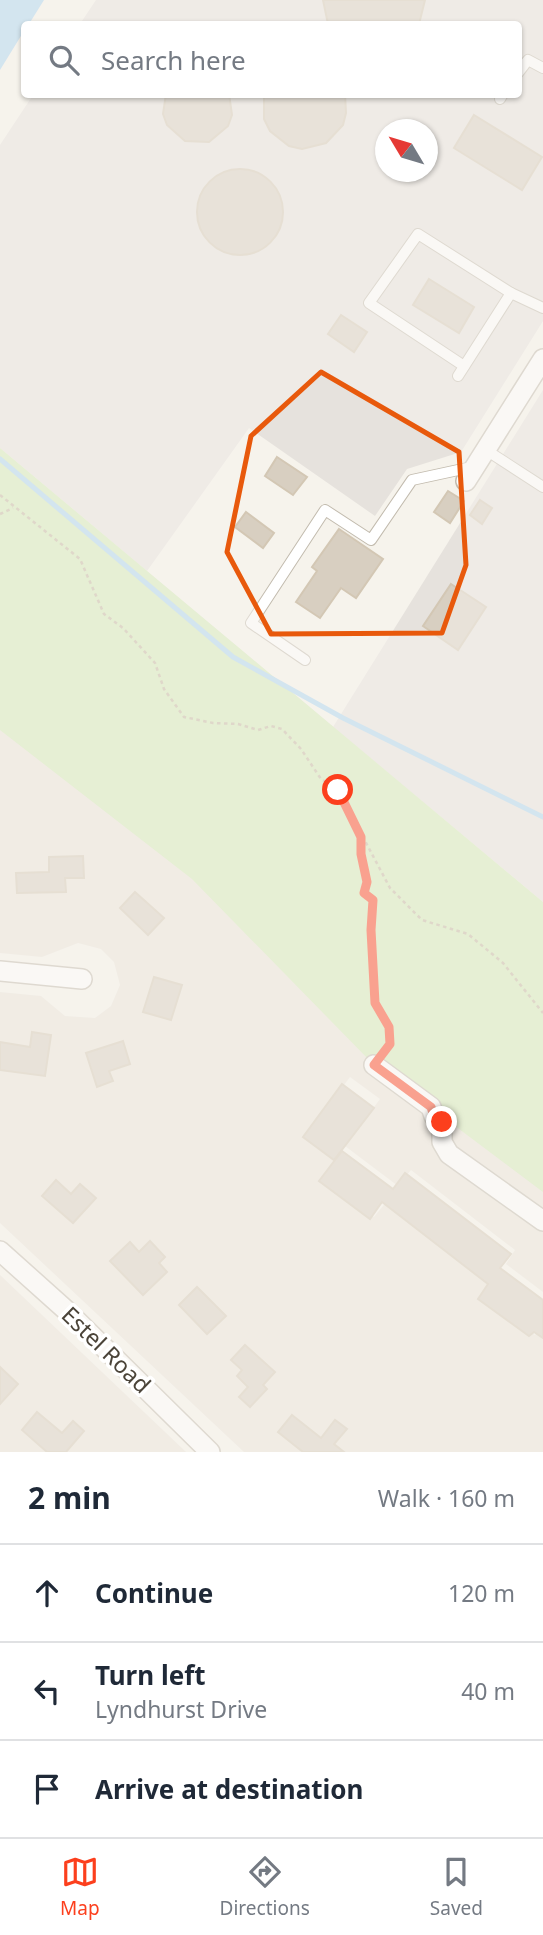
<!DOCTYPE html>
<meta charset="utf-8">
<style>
body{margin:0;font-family:"Noto Sans",sans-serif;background:#f2f2f3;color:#1f2937}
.compass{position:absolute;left:375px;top:119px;width:63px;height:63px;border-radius:50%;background:#fff;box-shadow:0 2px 5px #0004;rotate:308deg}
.stop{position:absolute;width:21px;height:21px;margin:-16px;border:5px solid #fc3f1d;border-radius:50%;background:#fff}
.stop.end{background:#fc3f1d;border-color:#fff;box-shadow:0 2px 7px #0008}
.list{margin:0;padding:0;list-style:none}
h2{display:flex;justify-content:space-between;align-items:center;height:91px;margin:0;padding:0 28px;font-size:30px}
h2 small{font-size:23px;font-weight:400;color:#747a83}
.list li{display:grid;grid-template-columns:46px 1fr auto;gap:21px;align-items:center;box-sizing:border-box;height:98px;padding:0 28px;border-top:2px solid #e0e1e3}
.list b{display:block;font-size:26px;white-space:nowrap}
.list p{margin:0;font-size:23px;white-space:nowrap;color:#747a83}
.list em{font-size:23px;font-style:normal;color:#747a83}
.icon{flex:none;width:38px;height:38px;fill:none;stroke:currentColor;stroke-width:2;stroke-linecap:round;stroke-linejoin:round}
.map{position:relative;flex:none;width:543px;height:1452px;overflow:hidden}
.search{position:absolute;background:#fff;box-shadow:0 2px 5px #0004;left:21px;right:21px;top:21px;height:77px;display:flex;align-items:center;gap:18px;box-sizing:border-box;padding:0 24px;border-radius:7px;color:#747a83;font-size:26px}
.sheet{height:385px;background:#fff}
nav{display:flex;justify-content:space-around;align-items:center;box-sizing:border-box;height:98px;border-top:2px solid #e0e1e3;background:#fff;font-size:19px;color:#747a83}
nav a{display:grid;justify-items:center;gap:4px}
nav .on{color:#fc3f1d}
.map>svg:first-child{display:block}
</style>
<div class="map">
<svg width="543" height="1452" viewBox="0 0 543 1452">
<rect width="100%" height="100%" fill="#f6f3ec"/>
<!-- residential -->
<g fill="#eae5da">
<polygon points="0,696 543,1148 543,1292 506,1264 515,1250 411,1170 398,1186 345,1146 380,1099 350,1077 308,1133 338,1156 322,1178 374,1217 387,1201 492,1282 482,1296 535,1335 539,1331 543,1334 543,1452 244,1452 0,1223 0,992 41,996 65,1016 95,1018 111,1006 120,985 114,962 101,949 78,943 42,957 0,953"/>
<polygon points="0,1275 186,1452 0,1452"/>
</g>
<!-- industrial -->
<g fill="#e6e2dd" fill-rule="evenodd">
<path d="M96 0H543V321L461 452 407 469 375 516 249 428 147 571 0 448V145L33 95 518 94V24H80ZM386 130H428V172H386Z"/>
<polygon points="543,390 543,902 333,727"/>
</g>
<!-- green -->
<polygon fill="#d2eab5" points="0,448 543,902 543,1192 374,1065 192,879 0,730"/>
<!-- water -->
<polygon fill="#a9d4f2" points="0,0 44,0 29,24 24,24 24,31 0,70"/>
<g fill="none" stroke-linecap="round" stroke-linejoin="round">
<!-- stream -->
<polyline stroke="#a9d4f2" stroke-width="5" points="0,459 233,657 343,718 543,817"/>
</g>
<!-- building -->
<g fill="#d8cfc1" stroke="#d3c7b4" stroke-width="2">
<polygon points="323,0 425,0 419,24 328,24"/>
<polygon points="166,94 229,94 232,115 228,126 209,142 185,141 167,125 163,114"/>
<polygon points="264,94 345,94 346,113 343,125 326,143 302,149 289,146 270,131 264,119"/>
<polygon points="474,115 542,157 522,190 454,148"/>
<circle cx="240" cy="212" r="43"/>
<polygon points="429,279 474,307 459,333 413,305"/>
<polygon points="341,315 367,332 354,352 328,334"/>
<polygon points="277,457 307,477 293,495 265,476"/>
<polygon points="448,491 464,501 450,523 434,512"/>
<polygon points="480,500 492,508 482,524 470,515"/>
<polygon points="246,512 274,533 263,548 235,527"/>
<polygon points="339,529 383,559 356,598 341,588 320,618 296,602 317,571 312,567"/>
<polygon points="451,584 486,607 458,650 423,626"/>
<polygon points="83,856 84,878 65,878 66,892 17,893 16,873 49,872 49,857"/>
<polygon points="135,892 164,918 148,935 120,908"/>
<polygon points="154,977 182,985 171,1020 143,1012"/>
<polygon points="32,1032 51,1035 45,1076 0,1070 0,1042 30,1047"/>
<polygon points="123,1041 130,1064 109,1071 113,1081 97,1087 86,1053"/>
<polygon points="342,1084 374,1108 334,1160 303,1137"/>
<polygon points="342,1151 393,1189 405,1173 511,1254 500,1268 543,1300 543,1338 534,1332 529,1336 478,1299 488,1284 382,1202 370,1219 319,1181"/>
<polygon points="56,1180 71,1194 80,1184 96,1198 73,1223 42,1196"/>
<polygon points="150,1241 165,1257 159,1263 167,1272 143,1295 110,1261 130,1242 139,1252"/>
<polygon points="197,1287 226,1316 207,1334 179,1305"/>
<polygon points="245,1345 275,1372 263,1385 267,1389 250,1407 239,1397 248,1387 237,1376 242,1370 231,1360"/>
<polygon points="0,1367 18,1384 0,1404"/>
<polygon points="37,1412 62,1433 73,1421 84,1431 66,1452 47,1452 22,1430"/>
<polygon points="292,1415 321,1438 335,1420 347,1429 334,1444 344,1452 303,1452 278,1432"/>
</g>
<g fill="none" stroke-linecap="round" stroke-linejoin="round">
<!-- lane casing -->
<g stroke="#c2bbae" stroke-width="12">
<g id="lane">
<polyline points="518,73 528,60 543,68"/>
<polyline points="500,99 503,94"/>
<polyline points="464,366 369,303 418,234 511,293"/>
<polyline points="458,376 511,293 543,308"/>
<polyline points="486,450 543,487"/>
<polyline points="305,660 251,623 325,510 371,540 412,480 472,467"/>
</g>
</g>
<!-- street casing -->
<g stroke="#c2bbae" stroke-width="22">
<g id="street">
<polyline points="466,481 543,359"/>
<polyline points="0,971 82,979"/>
<polyline points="374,1065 431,1107 434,1116 442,1122 442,1142 449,1154 543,1221"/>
<polyline points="0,1251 67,1311 210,1452"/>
</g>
</g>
<!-- path -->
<g stroke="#c4b79f" stroke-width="2.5" stroke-dasharray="3.5 3.5" stroke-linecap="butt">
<polyline points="0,495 80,559 104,614 123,628 155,663 164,689 184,717 213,723 238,724 258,730 271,726 282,729 301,749 321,779 338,790 390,888 422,920 468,934 503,963 543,1013"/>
<polyline points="0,514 13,508"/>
<polyline points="360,833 367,882 364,893 373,900 371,930 375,1003 389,1027 390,1044 385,1051"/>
</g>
<!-- lane -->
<use href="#lane" stroke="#fff" stroke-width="10"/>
<!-- street -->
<use href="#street" stroke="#fff" stroke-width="19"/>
</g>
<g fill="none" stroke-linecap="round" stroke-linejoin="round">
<!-- route -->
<polyline stroke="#fc3f1d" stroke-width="9" points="338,790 361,837 361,854 367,882 364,893 373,900 371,930 375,1003 389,1027 390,1044 374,1065 431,1107 434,1116 442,1122"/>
</g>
<!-- marked area -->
<path d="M0 0H543V1452H0ZM321 372 459 452 466 565 442 633 271 634 227 552 251 436Z" fill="#f6f3ec" fill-opacity=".55" fill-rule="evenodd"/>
<path fill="none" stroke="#e8590c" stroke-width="5" stroke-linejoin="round" d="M321 372 459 452 466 565 442 633 271 634 227 552 251 436Z"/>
<g text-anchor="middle" stroke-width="7" stroke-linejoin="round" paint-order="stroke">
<!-- street labels -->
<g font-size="23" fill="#4b4439" stroke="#fff">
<text transform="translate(106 1350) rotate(44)" y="8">Estel Road</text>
</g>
</g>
</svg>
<svg class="compass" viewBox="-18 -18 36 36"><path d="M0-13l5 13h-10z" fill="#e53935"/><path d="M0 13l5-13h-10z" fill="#747a83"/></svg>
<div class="stop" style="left:338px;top:790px"></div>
<div class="stop end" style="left:442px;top:1122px"></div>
<div class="search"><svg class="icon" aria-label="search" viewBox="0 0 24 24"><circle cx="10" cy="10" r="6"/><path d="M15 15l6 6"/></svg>Search here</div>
</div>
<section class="sheet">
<h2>2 min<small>Walk · 160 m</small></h2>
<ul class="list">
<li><svg class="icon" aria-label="ahead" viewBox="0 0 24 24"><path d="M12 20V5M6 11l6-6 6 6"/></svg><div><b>Continue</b></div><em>120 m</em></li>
<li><svg class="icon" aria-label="left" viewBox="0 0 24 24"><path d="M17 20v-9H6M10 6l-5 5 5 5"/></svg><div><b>Turn left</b><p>Lyndhurst Drive</p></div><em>40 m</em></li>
<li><svg class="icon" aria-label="arrive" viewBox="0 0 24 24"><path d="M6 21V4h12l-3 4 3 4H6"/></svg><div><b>Arrive at destination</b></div></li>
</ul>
</section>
<nav>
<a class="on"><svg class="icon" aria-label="map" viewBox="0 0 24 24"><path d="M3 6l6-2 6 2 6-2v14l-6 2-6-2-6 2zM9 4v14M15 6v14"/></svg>Map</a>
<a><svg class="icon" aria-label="directions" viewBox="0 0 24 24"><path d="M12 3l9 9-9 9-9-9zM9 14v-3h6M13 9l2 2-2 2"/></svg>Directions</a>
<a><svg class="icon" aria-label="saved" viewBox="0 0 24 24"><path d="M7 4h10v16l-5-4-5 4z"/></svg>Saved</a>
</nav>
